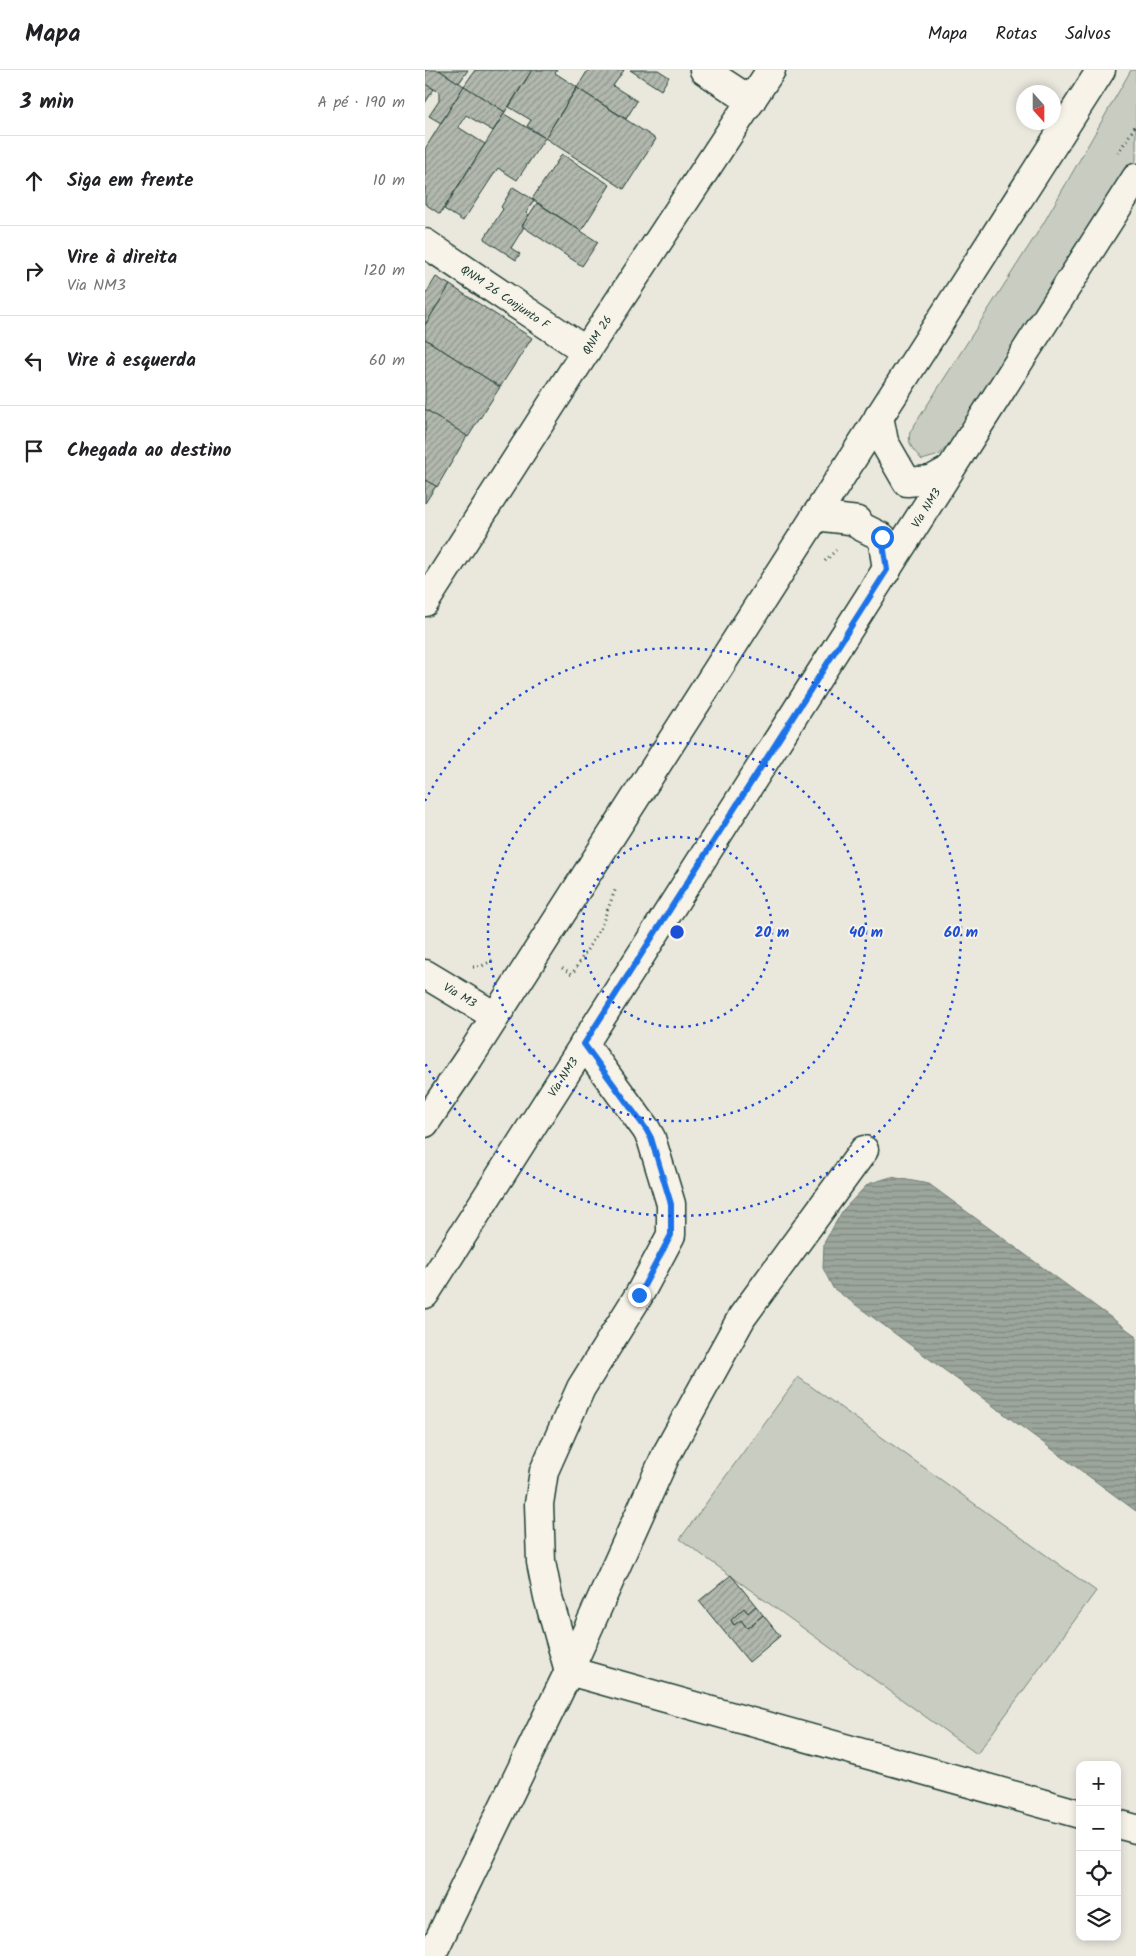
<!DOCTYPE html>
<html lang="pt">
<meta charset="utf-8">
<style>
body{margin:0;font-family:Kalam,sans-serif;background:#f2f2f2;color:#202124}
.controls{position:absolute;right:15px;bottom:15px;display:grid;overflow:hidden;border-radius:10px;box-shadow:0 2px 8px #0003}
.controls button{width:45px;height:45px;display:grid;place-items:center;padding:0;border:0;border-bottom:1px solid #e0e0e0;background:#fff;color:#202124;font:25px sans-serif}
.compass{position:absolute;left:591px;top:15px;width:45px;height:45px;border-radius:50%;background:#fff;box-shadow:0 2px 8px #0003;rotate:159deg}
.stop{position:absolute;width:15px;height:15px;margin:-11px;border:4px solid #1a73e8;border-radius:50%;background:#fff}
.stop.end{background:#1a73e8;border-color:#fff;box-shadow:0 1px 5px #0008}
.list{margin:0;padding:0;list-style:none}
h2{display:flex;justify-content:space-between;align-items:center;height:65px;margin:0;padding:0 20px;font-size:21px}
h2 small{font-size:16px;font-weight:400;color:#757577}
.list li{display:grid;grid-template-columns:32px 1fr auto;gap:15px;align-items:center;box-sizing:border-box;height:90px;padding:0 20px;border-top:1px solid #e0e0e0}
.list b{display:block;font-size:19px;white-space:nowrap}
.list p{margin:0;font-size:16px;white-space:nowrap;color:#757577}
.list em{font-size:16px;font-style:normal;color:#757577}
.icon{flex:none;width:28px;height:28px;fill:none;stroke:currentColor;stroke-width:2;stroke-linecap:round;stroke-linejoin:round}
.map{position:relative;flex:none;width:711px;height:1886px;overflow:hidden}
header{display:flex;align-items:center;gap:30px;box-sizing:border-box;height:70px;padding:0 25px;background:#fff;border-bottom:1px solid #e0e0e0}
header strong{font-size:24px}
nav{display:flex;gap:28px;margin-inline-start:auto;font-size:18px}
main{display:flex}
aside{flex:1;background:#fff}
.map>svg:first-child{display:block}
</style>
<header>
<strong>Mapa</strong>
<nav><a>Mapa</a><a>Rotas</a><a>Salvos</a></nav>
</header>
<main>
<aside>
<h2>3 min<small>A pé · 190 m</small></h2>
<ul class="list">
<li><svg class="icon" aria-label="ahead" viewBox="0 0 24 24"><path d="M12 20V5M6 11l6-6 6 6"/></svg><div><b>Siga em frente</b></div><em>10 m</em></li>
<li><svg class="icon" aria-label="right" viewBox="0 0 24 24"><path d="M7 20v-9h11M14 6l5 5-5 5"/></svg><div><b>Vire à direita</b><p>Via NM3</p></div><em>120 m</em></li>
<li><svg class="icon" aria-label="left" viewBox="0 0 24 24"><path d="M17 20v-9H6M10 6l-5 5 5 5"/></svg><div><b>Vire à esquerda</b></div><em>60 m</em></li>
<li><svg class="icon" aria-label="arrive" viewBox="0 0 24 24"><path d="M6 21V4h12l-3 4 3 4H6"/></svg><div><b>Chegada ao destino</b></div></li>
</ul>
</aside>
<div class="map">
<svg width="711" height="1886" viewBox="0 0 711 1886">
<defs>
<pattern id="water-rules" width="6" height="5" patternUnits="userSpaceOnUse" patternTransform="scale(1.25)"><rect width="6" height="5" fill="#9ca69c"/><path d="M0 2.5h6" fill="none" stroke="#7f8880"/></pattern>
<pattern id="building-hatch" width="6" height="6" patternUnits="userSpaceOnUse" patternTransform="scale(1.25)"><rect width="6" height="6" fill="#b2b8ae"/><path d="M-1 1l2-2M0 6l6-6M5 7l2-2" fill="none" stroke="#90978e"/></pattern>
</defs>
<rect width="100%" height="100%" fill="#eae8dd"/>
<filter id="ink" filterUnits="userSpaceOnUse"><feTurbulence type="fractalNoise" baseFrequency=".02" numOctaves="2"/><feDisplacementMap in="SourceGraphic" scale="10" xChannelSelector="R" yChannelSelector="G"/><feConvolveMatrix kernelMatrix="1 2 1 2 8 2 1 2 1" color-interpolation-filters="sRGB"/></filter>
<g filter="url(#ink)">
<!-- green -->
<g fill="#c8ccc1" stroke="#74847a">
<path d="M706 0H711V90L524 374 514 385 497 390C489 380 482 376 485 362L618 154Z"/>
<polygon points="373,1307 671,1521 552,1684 255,1469"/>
</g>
<!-- water -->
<polygon fill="url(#water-rules)" stroke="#6a7c72" points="466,1107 504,1114 711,1266 711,1441 408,1218 398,1198 399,1173 418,1140 443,1114"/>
<!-- building -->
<g fill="url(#building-hatch)" stroke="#1f3d34">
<polygon points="0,0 14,0 39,16 16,53 4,46 14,31 14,22 0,14"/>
<polygon points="14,0 43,0 34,13"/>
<polygon points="50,0 107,0 80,42 39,16"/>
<polygon points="107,0 132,0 130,3 152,17 120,68 102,56 106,50 84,37"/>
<polygon points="163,0 199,0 188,16 212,31 201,49 152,18"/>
<polygon points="205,0 233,0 244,7 236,20"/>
<polygon points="0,14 9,19 0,33"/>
<polygon points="39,16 80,42 68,61 41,45 33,57 60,74 15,144 0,134 0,79"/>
<polygon points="152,18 231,69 199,119 120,68"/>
<polygon points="79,44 120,68 92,110 73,98 38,151 19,139"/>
<polygon points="137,84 185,115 156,161 107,129"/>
<polygon points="88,117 109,130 101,143 104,145 97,156 99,157 86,178 95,184 91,190 59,169 78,139 76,137"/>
<polygon points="112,133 173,172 157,196 97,156"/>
<polygon points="11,207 25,215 0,255 0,225"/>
<polygon points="25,215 107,268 75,317 0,269 0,255"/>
<polygon points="0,269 75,317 43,367 0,339"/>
<polygon points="0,339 42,366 12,417 0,410"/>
<polygon points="0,410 11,416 0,433"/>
<polygon points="306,1505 331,1536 323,1543 319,1538 306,1550 309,1555 316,1550 322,1558 338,1545 355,1566 324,1592 274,1531"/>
<polygon points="331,1536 338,1545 322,1558 316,1550 309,1555 306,1550 319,1538 323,1543"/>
</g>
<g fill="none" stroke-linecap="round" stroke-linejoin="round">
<!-- minor casing -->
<g stroke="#1f3d34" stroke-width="31">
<g id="minor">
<polyline points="279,0 326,31"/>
<polyline points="0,173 161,281"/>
<polyline points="0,532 161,281 346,0"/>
<polyline points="159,974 221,1059 226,1068 246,1134 246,1165 214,1225 156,1318 119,1401 114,1434 116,1492 123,1527 144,1601 655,1744"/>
<polyline points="692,1754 711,1759"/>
<polyline points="6,1886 144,1601 241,1385 317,1247 439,1080"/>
</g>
</g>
<!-- major casing -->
<g stroke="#1f3d34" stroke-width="31">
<g id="major">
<polyline points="454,346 459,372 482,412 506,410 524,400"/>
<polyline points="390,446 433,451 435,456 457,467 462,500"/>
<polyline points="0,904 70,946"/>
<polyline points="0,1053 44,988 676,0"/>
<polyline points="0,1224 711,108"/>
</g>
</g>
<!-- path -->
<g stroke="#1f3d34" stroke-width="3" stroke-dasharray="1 4" stroke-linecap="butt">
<polyline points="693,83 711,55"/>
<polyline points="400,491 411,480"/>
<polyline points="48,897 55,897 70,889"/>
<polyline points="137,898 147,904 175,859 191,818"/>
</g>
<!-- minor -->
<use href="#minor" stroke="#f7f3e8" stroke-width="28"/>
<!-- major -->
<use href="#major" stroke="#f7f3e8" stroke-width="28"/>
</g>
</g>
<g fill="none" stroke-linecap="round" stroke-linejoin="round" filter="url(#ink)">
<!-- route -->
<polyline stroke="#1a73e8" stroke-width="6" points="214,1225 246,1165 246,1134 226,1068 221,1059 159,974 462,500 457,467"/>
</g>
<!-- distance rings -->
<g fill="none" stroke="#1d4ed8" stroke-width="2.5" stroke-dasharray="2.5 5">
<circle cx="252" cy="862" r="95"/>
<circle cx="252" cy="862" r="189"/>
<path d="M0 731A284 284 0 1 1 0 993"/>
</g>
<g text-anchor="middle" stroke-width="4" stroke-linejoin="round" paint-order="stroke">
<!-- street labels -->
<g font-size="12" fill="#1f3d34" stroke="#f7f3e8">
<text transform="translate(80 227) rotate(34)" y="4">QNM 26 Conjunto F</text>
<text transform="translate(172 265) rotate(-57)" y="4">QNM 26</text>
<text transform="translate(501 438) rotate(-58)" y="4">Via NM3</text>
<text transform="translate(35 925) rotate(31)" y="4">Via M3</text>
<text transform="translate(138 1007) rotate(-57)" y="4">Via NM3</text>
</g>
</g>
<circle cx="252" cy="862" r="8" fill="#1d4ed8" stroke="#f7f3e8" stroke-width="2.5"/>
<g font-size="15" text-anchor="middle" font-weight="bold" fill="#1d4ed8" stroke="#f7f3e8" stroke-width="4" stroke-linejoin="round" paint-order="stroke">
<text x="347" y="867">20 m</text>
<text x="441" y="867">40 m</text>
<text x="536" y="867">60 m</text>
</g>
</svg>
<div class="controls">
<button>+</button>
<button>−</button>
<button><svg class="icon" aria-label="locate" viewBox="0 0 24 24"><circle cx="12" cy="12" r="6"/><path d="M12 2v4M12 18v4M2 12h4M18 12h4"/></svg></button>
<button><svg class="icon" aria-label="layers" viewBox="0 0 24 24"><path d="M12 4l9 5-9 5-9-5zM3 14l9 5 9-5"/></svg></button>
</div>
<svg class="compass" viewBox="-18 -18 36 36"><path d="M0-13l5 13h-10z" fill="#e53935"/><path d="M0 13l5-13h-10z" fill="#757577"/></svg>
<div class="stop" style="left:457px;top:467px"></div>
<div class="stop end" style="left:214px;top:1225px"></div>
</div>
</main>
